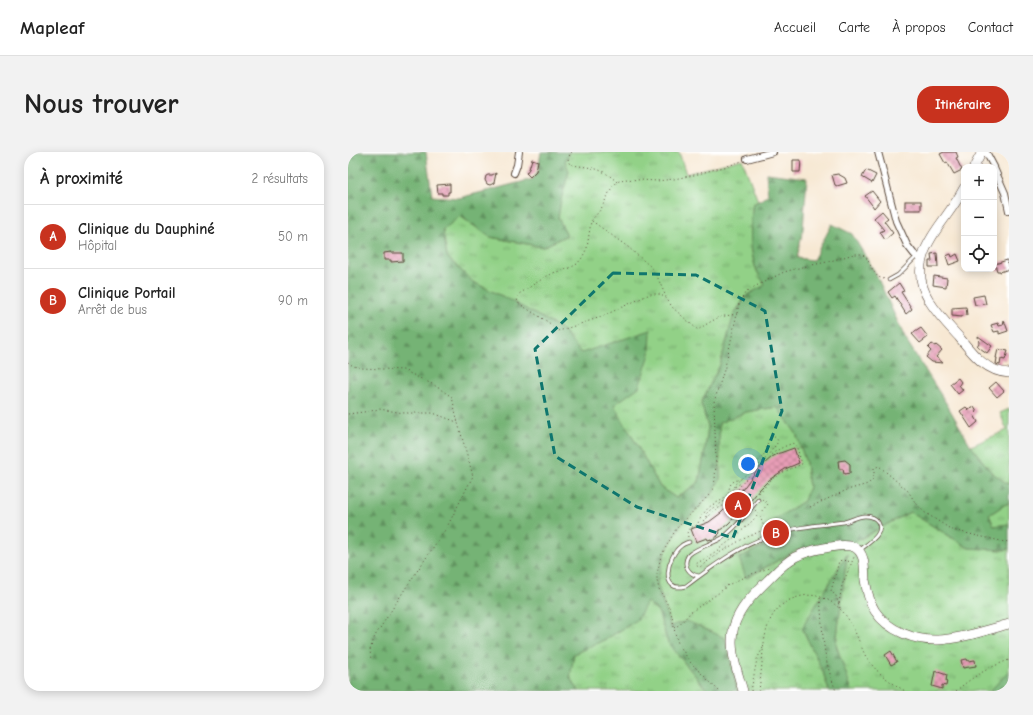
<!DOCTYPE html>
<html lang="fr">
<meta charset="utf-8">
<style>
body{margin:0;font-family:"Comic Neue",sans-serif;background:#f2f2f2;color:#222}
.controls{position:absolute;right:12px;top:12px;display:grid;overflow:hidden;border-radius:8px;box-shadow:0 2px 10px #0003}
.controls button{width:36px;height:36px;display:grid;place-items:center;padding:0;border:0;border-bottom:1px solid #e0e0e0;background:#fff;color:#222;font:20px sans-serif}
.you{position:absolute;left:400px;top:312px;width:14px;height:14px;margin:-10px;border:3px solid #fff;border-radius:50%;background:#1a73e8;box-shadow:0 0 0 6px #1a73e833}
.badge{display:grid;place-items:center;width:26px;height:26px;border-radius:50%;background:#c8321e;color:#fff;font-size:13px;font-weight:700}
.pin{position:absolute;translate:-50% -50%;border:2px solid #fff;box-shadow:0 1px 4px #0006}
.list{margin:0;padding:0;list-style:none}
h2{display:flex;justify-content:space-between;align-items:center;height:52px;margin:0;padding:0 16px;font-size:17px}
h2 small{font-size:13px;font-weight:400;color:#767676}
.list li{display:grid;grid-template-columns:26px 1fr auto;gap:12px;align-items:center;box-sizing:border-box;height:64px;padding:0 16px;border-top:1px solid #e0e0e0}
.list b{display:block;font-size:15px;white-space:nowrap}
.list p{margin:0;font-size:13px;white-space:nowrap;color:#767676}
.list em{font-size:13px;font-style:normal;color:#767676}
.icon{flex:none;width:22px;height:22px;fill:none;stroke:currentColor;stroke-width:2;stroke-linecap:round;stroke-linejoin:round}
.map{position:relative;flex:none;width:661px;height:539px;overflow:hidden;border-radius:16px}
header{display:flex;align-items:center;gap:24px;box-sizing:border-box;height:56px;padding:0 20px;background:#fff;border-bottom:1px solid #e0e0e0}
header strong{font-size:19px}
nav{display:flex;gap:22px;margin-inline-start:auto;font-size:14px}
.intro{display:flex;align-items:center;justify-content:space-between;box-sizing:border-box;height:96px;padding:0 24px}
h1{margin:0;font-size:28px}
.button{padding:10px 18px;border-radius:16px;background:#c8321e;color:#fff;font-size:14px;font-weight:700}
main{display:flex;gap:24px;padding:0 24px}
aside{flex:1;background:#fff;border-radius:16px;box-shadow:0 2px 10px #0003}
.map>svg:first-child{display:block}
</style>
<header>
<strong>Mapleaf</strong>
<nav><a>Accueil</a><a>Carte</a><a>À propos</a><a>Contact</a></nav>
</header>
<div class="intro"><h1>Nous trouver</h1><a class="button">Itinéraire</a></div>
<main>
<aside>
<h2>À proximité<small>2 résultats</small></h2>
<ul class="list">
<li><span class="badge">A</span><div><b>Clinique du Dauphiné</b><p>Hôpital</p></div><em>50 m</em></li>
<li><span class="badge">B</span><div><b>Clinique Portail</b><p>Arrêt de bus</p></div><em>90 m</em></li>
</ul>
</aside>
<div class="map">
<svg width="661" height="539" viewBox="0 0 661 539">
<defs>
<pattern id="grass-tufts" width="24" height="20" patternUnits="userSpaceOnUse"><rect width="24" height="20" fill="#92d187"/><path d="M3 7l-1-3M5 7V3M7 7l1-3M15 17l-1-3M17 17v-4M19 17l1-3" fill="none" stroke="#78aa6e"/></pattern>
<pattern id="forest-firs" width="22" height="20" patternUnits="userSpaceOnUse"><rect width="22" height="20" fill="#75b374"/><path d="M5 1l3.5 6h-7zM16 11l3.5 6h-7z" fill="#61925f"/></pattern>
<pattern id="building-cross-hatch" width="8" height="8" patternUnits="userSpaceOnUse"><rect width="8" height="8" fill="#e79db6"/><path d="M0 0l8 8M0 8l8-8" fill="none" stroke="#bc8093"/></pattern>
</defs>
<rect width="100%" height="100%" fill="#fff"/>
<filter id="ink" filterUnits="userSpaceOnUse"><feTurbulence type="fractalNoise" baseFrequency=".025" numOctaves="2"/><feDisplacementMap in="SourceGraphic" scale="8" xChannelSelector="R" yChannelSelector="G"/><feConvolveMatrix kernelMatrix="1 2 1 2 8 2 1 2 1" color-interpolation-filters="sRGB"/></filter>
<filter id="wash" filterUnits="userSpaceOnUse"><feTurbulence type="fractalNoise" baseFrequency=".012" numOctaves="4" result="noise"/><feDisplacementMap in="SourceGraphic" scale="16" xChannelSelector="R" yChannelSelector="G"/><feGaussianBlur stdDeviation="0.9" result="paint"/><feColorMatrix in="noise" values="0 0 0 0 0 0 0 0 0 0 0 0 0 0 0 0 0 1.4 0 .05"/><feComposite in="paint" operator="in"/></filter>
<g filter="url(#wash)">
<rect width="100%" height="100%" fill="#f7e8d3"/>
<!-- grass -->
<g fill="url(#grass-tufts)" stroke="#667e52">
<path d="M221 0H331L338 22 394 7 410 49 405 52C402 72 401 94 407 114 409 121 414 127 418 133L399 143 386 162 372 213 353 251 360 275 357 298 351 330 328 346 312 335 289 293 233 201 212 176 158 146 125 130 99 105 94 78 112 64 142 85 195 95 219 83 210 66 217 9Z"/>
<polygon points="429,255 448,281 458,311 461,335 456,349 426,368 432,386 391,406 399,426 447,399 499,394 562,360 621,396 655,398 661,397 661,520 642,539 504,539 488,493 499,403 475,520 481,539 389,539 377,486 322,475 309,431 316,402 333,373 364,342 372,327 371,271 398,260"/>
<polygon points="661,257 661,333 643,320 623,294 659,278 652,261"/>
<polygon points="661,351 661,372 646,374 641,363 656,353"/>
<polygon points="299,449 310,459 320,491 360,539 231,539 222,526 225,502 260,486"/>
</g>
<!-- forest -->
<g fill="url(#forest-firs)" stroke="#586e49">
<path d="M0 0H78L84 44 111 46 185 27 190 19 193 0H221L217 9 221 19 213 48 210 66 219 83 195 95 142 85 112 64 95 78 99 105 125 130 158 146 212 176 233 201 303 178 302 202 291 235 266 253 289 293 312 335 328 346 351 330 357 298 360 275 353 251 372 213 386 162 399 143 417 133C414 127 409 121 407 114 401 94 402 72 405 52L420 44 418 21 459 26 455 77 449 106 465 108 484 72 504 82 527 120 557 186 598 251 623 294 643 320 661 333V351L656 353 641 363 646 374 661 372V397L655 398 621 396 562 360 499 394 447 399 398 426 391 406 431 386 426 368 456 349 461 335 458 311 448 281 429 255 398 260 371 271 372 327 364 342 333 373 316 402 309 431 322 474 339 469 377 486 389 539H360L320 491 310 459 299 450 289 468 260 486 226 502 222 526 231 539H0Z"/>
<polygon points="499,402 488,493 504,539 481,539 475,520 454,476"/>
<polygon points="660,520 661,520 661,539 642,539"/>
</g>
<g id="blocks">
<!-- building -->
<g fill="url(#building-cross-hatch)">
<polygon points="596,0 608,0 610,5 608,6 614,18 606,22 599,10 597,11 592,2"/>
<polygon points="184,7 190,9 188,19 182,25 178,21 181,17"/>
<polygon points="445,8 453,8 452,20 445,20"/>
<polygon points="518,18 528,23 524,31 514,25"/>
<polygon points="148,21 146,31 142,33 139,32 137,28 138,24 140,23 144,23"/>
<polygon points="490,22 497,26 499,31 489,34 487,33 484,23"/>
<polygon points="102,32 102,40 100,40 100,43 94,43 94,41 90,41 89,33"/>
<polygon points="524,39 532,49 526,56 524,53 517,44"/>
<rect x="557" y="49" width="16" height="9"/>
<polygon points="534,59 540,66 536,69 545,81 537,88 532,80 536,78 526,66"/>
<polygon points="43,100 43,101 55,101 55,109 43,110 43,108 36,108 36,101"/>
<polygon points="589,101 590,115 581,115 581,109 584,109 583,102"/>
<polygon points="603,102 604,105 609,102 612,109 601,113 598,104"/>
<polygon points="659,108 661,117 652,120 652,119 649,119 647,112"/>
<polygon points="586,124 599,126 598,135 585,133"/>
<polygon points="551,131 556,139 553,140 564,157 558,162 547,144 544,146 540,140"/>
<polygon points="636,143 638,152 627,153 625,145"/>
<polygon points="618,155 619,163 614,164 614,165 604,164 604,156"/>
<polygon points="656,168 660,179 651,182 651,179 646,180 643,173 650,171 651,174 655,173"/>
<polygon points="573,176 580,185 572,191 564,182"/>
<polygon points="630,184 644,194 639,201 629,194 631,191"/>
<polygon points="584,192 587,194 588,193 594,198 588,205 595,211 584,210 578,205 583,199 580,196"/>
<polygon points="650,197 660,199 657,208 653,207 652,213 648,212 649,206 648,206"/>
<polygon points="610,226 613,230 611,233 615,238 610,242 602,232"/>
<polygon points="648,230 656,239 649,245 641,236"/>
<polygon points="618,255 621,258 626,255 629,260 626,263 630,270 623,276 612,259"/>
<polygon points="446,296 451,311 437,317 421,328 412,337 400,352 400,351 380,372 371,379 372,381 370,383 370,384 363,388 363,387 360,388 359,386 348,390 343,377 361,370 373,361 383,351 394,337 394,338 409,318 424,305 431,301 432,301"/>
<polygon points="497,308 502,312 502,321 496,322 495,317 491,317 490,309"/>
<polygon points="543,499 549,510 543,513 537,503"/>
<polygon points="619,507 620,509 627,508 628,514 615,516 613,508"/>
<polygon points="587,519 599,523 598,529 599,529 598,534 594,533 594,537 584,534"/>
</g>
</g>
</g>
<g filter="url(#ink)">
<use href="#blocks" fill-opacity="0" stroke="#574639" stroke-width="1"/>
<g fill="none" stroke-linecap="round" stroke-linejoin="round">
<!-- service casing -->
<g stroke="#574639" stroke-width="4.5">
<g id="service">
<polyline points="541,128 550,123 569,104"/>
<path d="M341 390C338 391 335 392 333 394 319 404 311 442 338 434 364 415 390 395 421 384 445 375 471 373 496 370 503 369 509 364 517 364 522 364 527 365 530 370 537 382 520 391 512 398"/>
<path d="M351 424C342 423 334 414 340 404 343 398 366 391 374 386 389 376 399 360 410 348"/>
</g>
</g>
<!-- minor casing -->
<g stroke="#574639" stroke-width="8">
<g id="minor">
<polyline points="530,0 548,69 559,93 566,102 573,107"/>
<polyline points="638,0 646,15"/>
<polyline points="399,7 425,0"/>
<polyline points="646,16 657,41 661,59"/>
<polyline points="166,21 169,13 171,0"/>
</g>
</g>
<!-- secondary casing -->
<g stroke="#574639" stroke-width="10">
<g id="secondary">
<polyline points="626,15 634,0"/>
<path d="M616 36C597 74 553 104 582 150 590 163 601 174 611 185 624 201 638 220 661 221"/>
<path d="M395 539C389 518 380 496 386 474 392 455 406 442 420 428 428 420 436 411 447 405 458 399 470 397 482 395 489 394 498 392 506 395 518 401 516 417 517 428 519 439 521 450 527 459 540 479 568 489 590 488 613 487 639 478 661 472"/>
</g>
</g>
<!-- path -->
<g stroke="#574639" stroke-width="1" stroke-dasharray="1 3" stroke-linecap="butt">
<path d="M224 0 222 2 220 8 221 11 224 13C244 16 253 15 269 30"/>
<polyline points="244,69 280,95 303,115 309,124 318,145"/>
<polyline points="389,162 371,165 357,173 350,178 325,156 318,146 311,142 302,142 253,165 211,179 200,170 170,151 169,146 171,142 199,124 205,121 222,116 229,112 234,106 239,96 243,69 253,57 263,37 269,30 276,27 309,29 326,27 346,23 364,18 380,14 394,9"/>
<polyline points="0,210 5,214 14,216 55,218 86,233 104,245 110,271 125,324 99,375 57,437 27,484 22,498 23,508"/>
<polyline points="0,262 23,259 31,257 56,261 85,261 109,270"/>
<path d="M386 335V333L402 319 418 300 420 289 424 284C427 285 430 287 430 290L417 307"/>
<path d="M414 347 420 352C400 375 377 395 351 410L348 412 349 414 352 415 371 401 393 388 417 377"/>
<polyline points="462,355 499,338 520,332 526,326 526,316 531,314 560,339 567,350 576,360 604,378 657,390 661,389"/>
<polyline points="407,358 411,362 418,380"/>
<path d="M358 365V362C361 359 364 356 368 354 372 352 376 350 379 347 386 340 382 335 394 331"/>
<path d="M355 369C360 365 364 360 369 357 373 355 377 353 380 350 385 345 389 339 393 333 407 316 424 297 446 291L448 293 454 312 433 321 424 327 409 343"/>
<path d="M340 385 339 381 342 376 349 373C353 365 357 358 364 353 369 350 374 349 378 345 384 338 377 330 393 327"/>
<path d="M472 446C474 465 474 486 478 506 480 517 484 528 488 539"/>
<polyline points="491,451 494,433 504,410"/>
<polyline points="492,456 488,444 483,439 491,409 494,408 504,410 506,405"/>
<polyline points="326,476 332,472 343,460 372,440 380,433 398,424 421,416"/>
<polyline points="371,539 342,510 330,491 327,481 325,469 322,457 311,437 309,429 309,422 313,404 328,377 364,340 367,328 368,309 366,250 377,215 384,184 391,152 397,141 406,135 436,120 454,115 479,110 506,102 513,102 518,105 526,120 530,125 536,127"/>
<polyline points="403,539 409,507 415,496"/>
<path d="M411 539C412 530 413 521 414 512 416 482 419 451 454 444 468 441 482 447 492 457 504 468 510 488 517 503 527 520 541 529 557 539"/>
<path d="M608 539C624 525 641 515 661 508"/>
</g>
<!-- service -->
<use href="#service" stroke="#fff" stroke-width="3"/>
<!-- minor -->
<use href="#minor" stroke="#fff" stroke-width="6"/>
<!-- secondary -->
<use href="#secondary" stroke="#fff" stroke-width="9"/>
</g>
</g>
<!-- marked area -->
<path fill="none" stroke="#0f766e" stroke-width="3" stroke-dasharray="8 5" stroke-linejoin="round" d="M265 121 348 123 417 159 434 259 385 386 289 355 207 304 187 197Z"/>
</svg>
<div class="controls">
<button>+</button>
<button>−</button>
<button><svg class="icon" aria-label="locate" viewBox="0 0 24 24"><circle cx="12" cy="12" r="6"/><path d="M12 2v4M12 18v4M2 12h4M18 12h4"/></svg></button>
</div>
<div class="you"></div>
<div class="pin badge" style="left:390px;top:353px">A</div>
<div class="pin badge" style="left:428px;top:381px">B</div>
</div>
</main>
